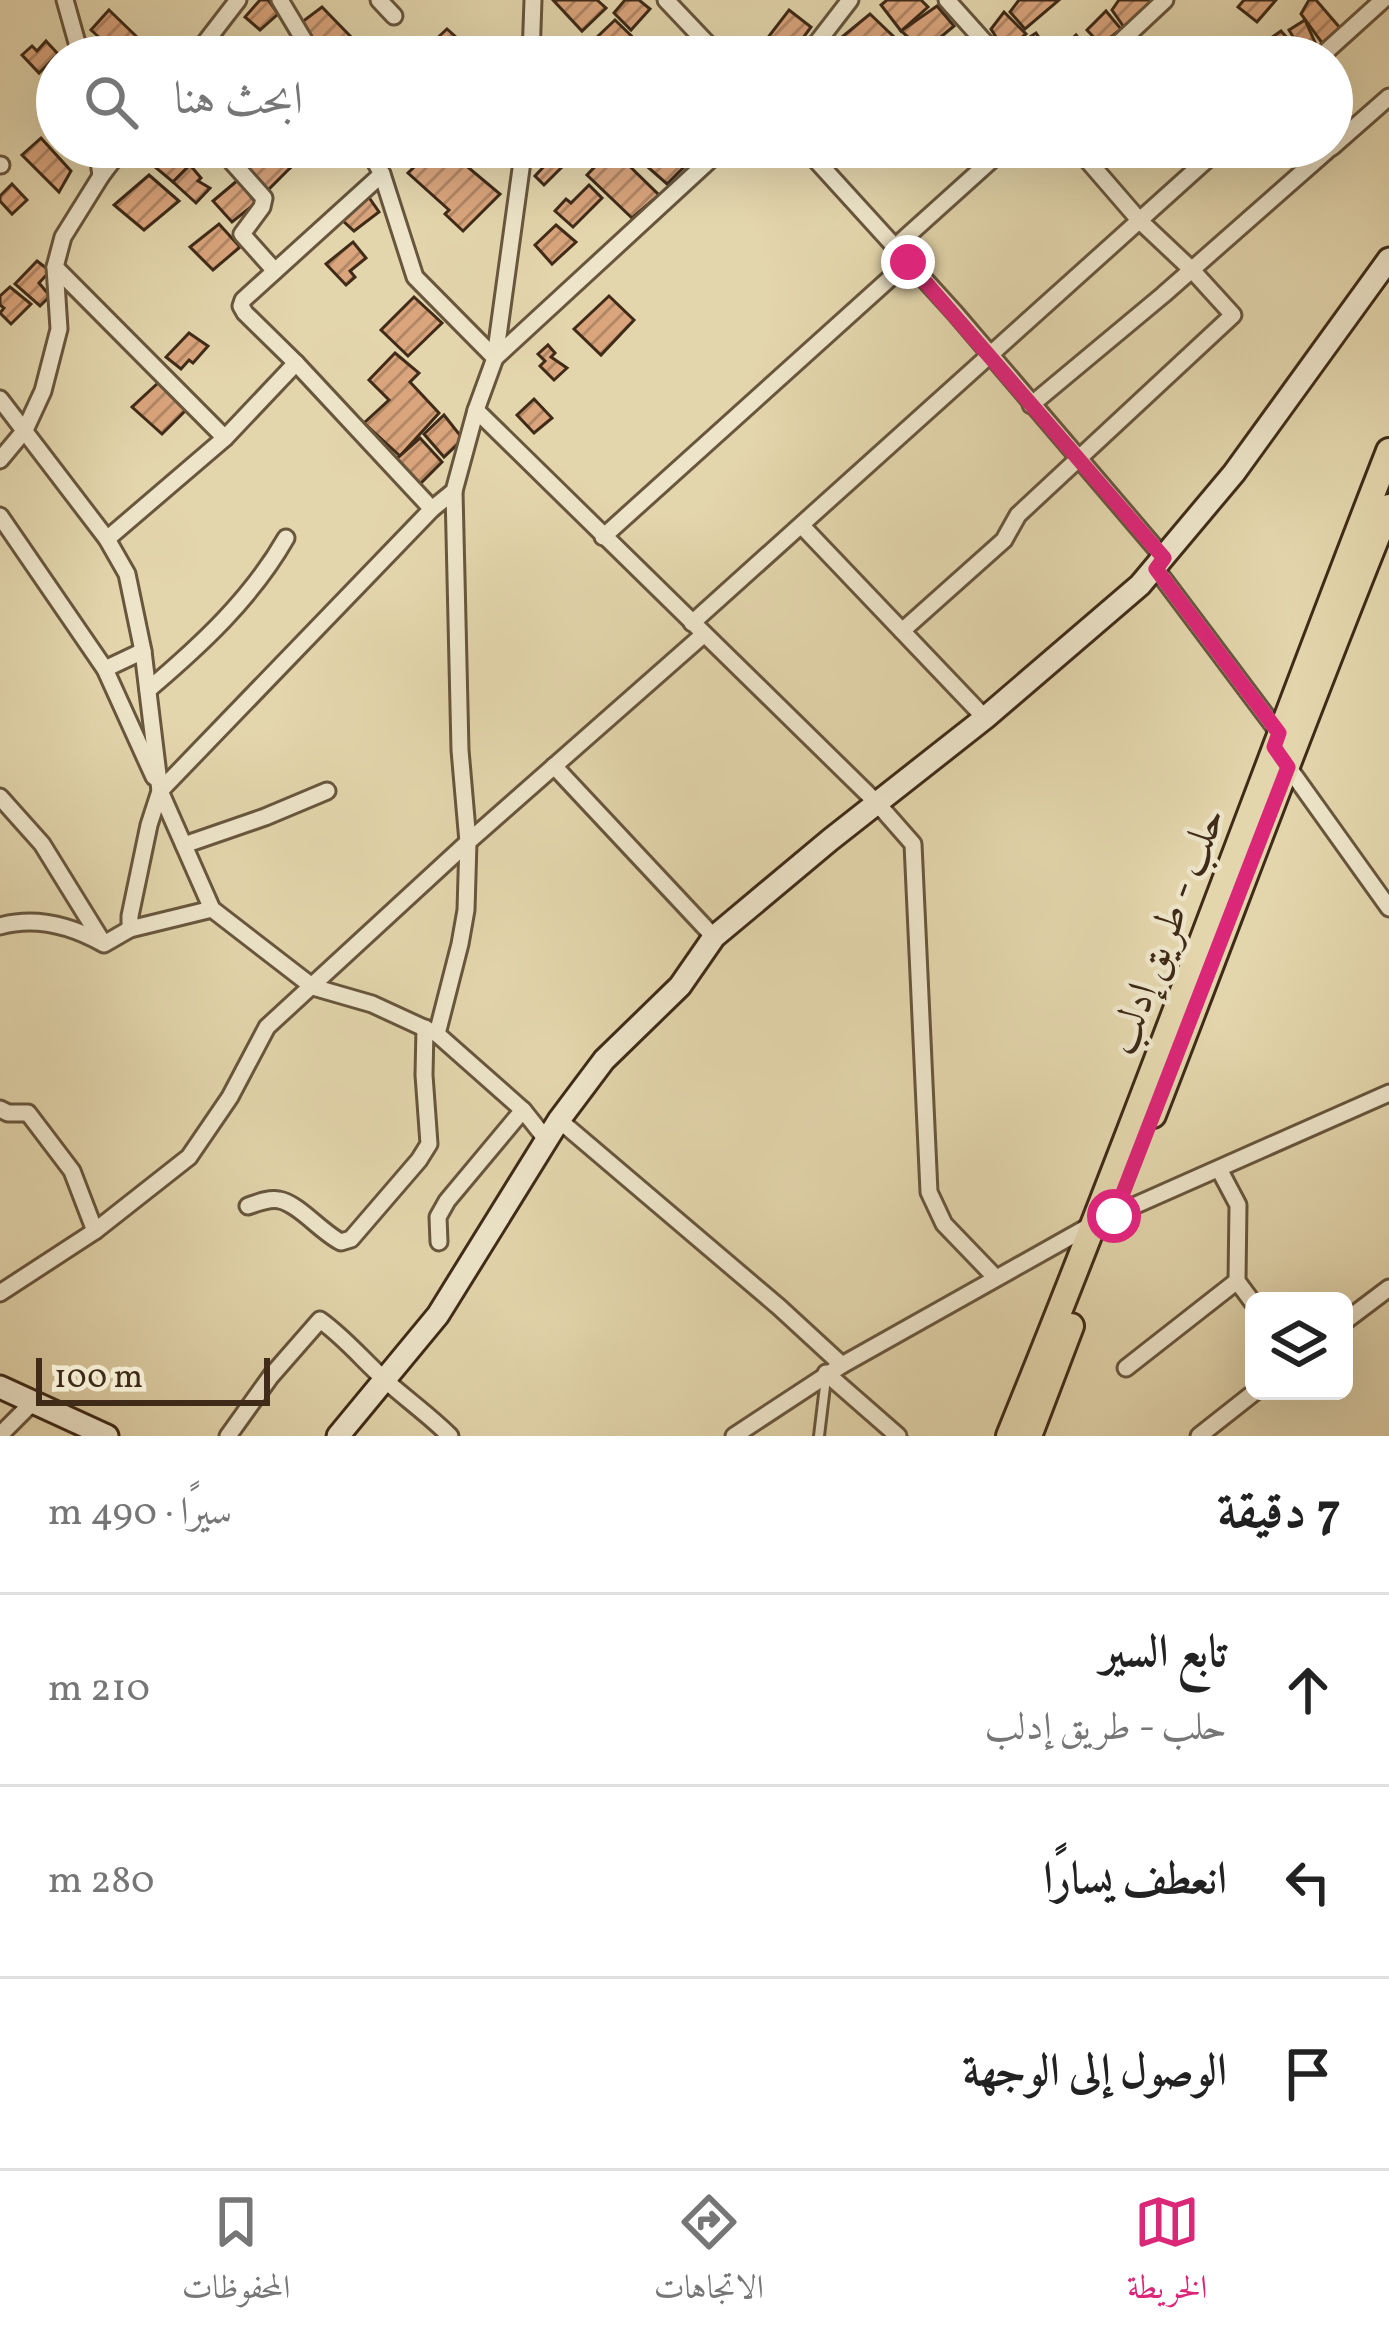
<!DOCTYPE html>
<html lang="ar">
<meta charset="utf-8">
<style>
body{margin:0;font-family:Vollkorn,Amiri,serif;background:#f6f6f6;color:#222;direction:rtl}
.controls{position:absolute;right:36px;bottom:36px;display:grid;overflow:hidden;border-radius:18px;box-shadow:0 12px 48px #0002}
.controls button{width:108px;height:108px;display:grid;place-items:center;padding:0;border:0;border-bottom:3px solid #e0e0e0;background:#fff;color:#222;font:60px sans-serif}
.scale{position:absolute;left:36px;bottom:30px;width:234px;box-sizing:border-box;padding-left:12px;border:6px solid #3f2b18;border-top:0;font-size:33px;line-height:42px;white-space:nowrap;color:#3f2b18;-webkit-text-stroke:9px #ede4c9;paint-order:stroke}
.stop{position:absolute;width:36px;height:36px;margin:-27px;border:9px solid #db2777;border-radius:50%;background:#fff}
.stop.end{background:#db2777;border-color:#fff;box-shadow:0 3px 12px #0008}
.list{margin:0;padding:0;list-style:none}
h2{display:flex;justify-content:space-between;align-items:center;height:156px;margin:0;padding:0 48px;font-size:51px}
h2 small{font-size:39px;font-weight:400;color:#767676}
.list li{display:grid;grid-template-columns:78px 1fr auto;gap:36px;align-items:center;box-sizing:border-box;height:192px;padding:0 48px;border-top:3px solid #e0e0e0}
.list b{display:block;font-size:45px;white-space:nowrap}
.list p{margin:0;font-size:39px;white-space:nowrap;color:#767676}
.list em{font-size:39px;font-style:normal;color:#767676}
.icon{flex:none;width:66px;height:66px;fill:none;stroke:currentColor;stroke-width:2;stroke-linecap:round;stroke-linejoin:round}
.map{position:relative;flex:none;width:1389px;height:1436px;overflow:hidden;direction:ltr}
.search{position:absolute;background:#fff;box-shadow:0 12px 48px #0002;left:36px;right:36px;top:36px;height:132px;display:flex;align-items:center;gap:30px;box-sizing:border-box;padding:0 42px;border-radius:66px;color:#767676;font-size:45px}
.sheet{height:732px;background:#fff}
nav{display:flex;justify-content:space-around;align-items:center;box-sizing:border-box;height:168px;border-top:3px solid #e0e0e0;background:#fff;font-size:33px;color:#767676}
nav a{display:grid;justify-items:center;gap:6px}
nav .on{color:#db2777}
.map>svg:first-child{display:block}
</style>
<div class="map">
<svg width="1389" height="1436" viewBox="0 0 1389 1436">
<defs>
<pattern id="building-hatch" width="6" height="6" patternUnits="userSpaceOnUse" patternTransform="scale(3)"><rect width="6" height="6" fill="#daa57d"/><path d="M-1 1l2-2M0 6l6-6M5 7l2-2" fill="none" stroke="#b28765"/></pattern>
</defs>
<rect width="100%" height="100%" fill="#e3d5ac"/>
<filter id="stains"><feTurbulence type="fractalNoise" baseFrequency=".00167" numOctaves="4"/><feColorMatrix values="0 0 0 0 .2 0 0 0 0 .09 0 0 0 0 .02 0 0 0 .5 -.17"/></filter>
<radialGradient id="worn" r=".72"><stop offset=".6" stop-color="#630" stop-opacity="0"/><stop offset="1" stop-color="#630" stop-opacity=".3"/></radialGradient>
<!-- building -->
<g fill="url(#building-hatch)" stroke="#3f2b18" stroke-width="3">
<polygon points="260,0 268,0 278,14 260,30 245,17"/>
<polygon points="553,0 597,0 606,8 582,31"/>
<polygon points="625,0 639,0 650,9 631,30 614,13"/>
<polygon points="887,0 921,0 928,7 901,31 881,5"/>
<polygon points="1019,0 1059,0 1025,29 1010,12"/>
<polygon points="1119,0 1150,0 1154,4 1126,30 1112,10"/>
<polygon points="1244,0 1276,0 1257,22 1238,7"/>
<polygon points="1309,0 1316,0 1341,29 1322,43 1301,14"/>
<polygon points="937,6 954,26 924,51 901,31"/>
<polygon points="322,7 353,39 333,57 320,57 298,25"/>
<polygon points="109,10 139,39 121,57 91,30"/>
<polygon points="789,10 811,27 789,57 753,57"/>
<polygon points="1106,11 1121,29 1101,45 1087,30"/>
<polygon points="1004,12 1026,34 1005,51 991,29"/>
<polygon points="870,14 893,36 869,57 859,57 842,37"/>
<polygon points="615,20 649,53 645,57 615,57 595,39"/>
<polygon points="1305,20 1318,49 1305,57 1289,30"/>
<polygon points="447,29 467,47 455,57 440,57 434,54 438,50 432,43"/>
<polygon points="1281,31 1296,48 1287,57 1264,57 1255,49"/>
<polygon points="1036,33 1049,52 1043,57 1004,57 1002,55"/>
<polygon points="1076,35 1090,53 1086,57 1059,57 1056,54"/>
<polygon points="46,41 58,54 39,73 22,55 32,46 37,51"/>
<polygon points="41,138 71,171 59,192 22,155"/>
<polygon points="207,147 211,151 193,168 173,148"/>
<polygon points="254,147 271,147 290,168 268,190 241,160"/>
<polygon points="271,147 312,147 290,168"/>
<polygon points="435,147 444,147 500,194 463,231 445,214 449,210 408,173"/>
<polygon points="538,147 563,147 573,156 544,185 535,176 550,160"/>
<polygon points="657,147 674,147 690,161 667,184 642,162"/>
<polygon points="612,149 659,195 632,218 587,175"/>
<polygon points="160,151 167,157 173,152 190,165 173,182 149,162"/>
<polygon points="190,165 201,178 198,181 210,188 196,203 173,182"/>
<polygon points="149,175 179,201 144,230 114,205"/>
<polygon points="238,180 256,203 232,222 213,201"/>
<polygon points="12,184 27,200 12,214 0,201 0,196"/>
<polygon points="589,185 602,198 573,227 555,211 566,199 571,203"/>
<polygon points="368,196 379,212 354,231 342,220"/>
<polygon points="219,224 240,247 213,270 190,247"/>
<polygon points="556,225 576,242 552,264 535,245"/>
<polygon points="353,242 366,258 350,271 355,277 346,285 326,264"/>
<polygon points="37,261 50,271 39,283 50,296 40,306 15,284"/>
<polygon points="10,287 31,304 11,324 0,313 4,308 0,305 0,296"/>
<polygon points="609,296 634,320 601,355 574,329"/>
<polygon points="414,297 442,323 408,356 381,330"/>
<polygon points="189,333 208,346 193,363 189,360 181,369 166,357"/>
<polygon points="548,345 555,353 551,357 567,368 554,380 540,366 545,361 538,354"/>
<polygon points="395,353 419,373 410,382 439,413 400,456 364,423 389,400 369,380"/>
<polygon points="158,383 187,409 162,434 132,407"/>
<polygon points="534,399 552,418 534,433 517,415"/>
<polygon points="444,415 463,439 444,457 424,434"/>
<polygon points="420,438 442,462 419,485 395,460"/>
</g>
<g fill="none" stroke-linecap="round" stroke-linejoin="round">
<!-- lane casing -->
<g stroke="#68563d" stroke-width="14">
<polyline id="lane" points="819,1436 826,1378"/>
</g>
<!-- street casing -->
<g stroke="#68563d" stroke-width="21">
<g id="street">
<polyline points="65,0 81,57"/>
<polyline points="280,0 314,57"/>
<polyline points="379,0 394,16"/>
<polyline points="666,0 720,57"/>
<polyline points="947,0 998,57"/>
<polyline points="194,57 238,0"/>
<polyline points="531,57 533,0"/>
<polyline points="806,57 850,0"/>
<polyline points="1104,57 1165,0"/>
<polyline points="1320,57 1383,0"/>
<polyline points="97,147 101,176"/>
<polyline points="241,147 233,155 232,162 264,198 262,207 242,234 275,271"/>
<polyline points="367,147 382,174 415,277 495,358 724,147"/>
<polyline points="524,147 495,358 476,410 454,491 432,509 160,791 212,909 313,987 372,1004 437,1034 523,1110 546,1139"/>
<polyline points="804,147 955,313 1164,558"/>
<polyline points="1332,147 1389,97"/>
<polyline points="0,165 1,165"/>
<polyline points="382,174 243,300 241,306 245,313 296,363 432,509"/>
<polyline points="895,247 1006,147"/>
<polyline points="55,267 225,438"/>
<path d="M0 399 107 539 127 574 143 651 160 791 149 825 130 916V929L104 944C72 926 36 916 0 926"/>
<polyline points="1031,405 1163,295 1331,147"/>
<polyline points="476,410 877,803 913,844 929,1192 944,1224 996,1278"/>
<polyline points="0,460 25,430 43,391 59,329 55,267 63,237 101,176 123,147"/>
<polyline points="0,516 105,669 154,777"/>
<polyline points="802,526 985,718"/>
<polyline points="603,537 908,262"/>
<polyline points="107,539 225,438 296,363"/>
<polyline points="1156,569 1279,733"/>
<polyline points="692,623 1221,147"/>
<polyline points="902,631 1004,540 1018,515 1233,315 1192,270 1140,221 1076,147"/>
<polyline points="105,669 143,651"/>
<path d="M148 690C201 645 251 599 286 538"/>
<polyline points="1286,764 1389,908"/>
<polyline points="554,766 714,937"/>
<polyline points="0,797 42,844 102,941"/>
<polyline points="184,845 265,817 327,791"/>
<polyline points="130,929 212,909"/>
<polyline points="437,1034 460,944 466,910 468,842 460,750 454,491"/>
<polyline points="0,1109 8,1113 28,1113 72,1171 95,1231"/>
<polyline points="559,1120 779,1307 842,1365 1093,1224 1389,1093"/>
<polyline points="1219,1169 1238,1205 1237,1281 1254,1304"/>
<path d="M248 1206C257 1203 269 1198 279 1200 298 1203 322 1233 341 1242L351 1239 419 1160 429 1144 424 1075 425 1028"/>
<polyline points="439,1242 438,1217 447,1201 523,1110"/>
<polyline points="0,1293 95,1231 189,1157 230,1097 267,1027 468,842 703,635"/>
<polyline points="1344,1322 1389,1288"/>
<polyline points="1126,1368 1237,1281"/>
<polyline points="826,1373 898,1436"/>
<polyline points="0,1435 34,1401"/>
<path d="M228 1436 271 1376 320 1320C344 1337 363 1360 384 1379 406 1399 429 1415 450 1436"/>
<polyline points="734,1436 842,1365"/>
<polyline points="1199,1436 1256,1391"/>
</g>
</g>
<!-- secondary casing -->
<g stroke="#3f2b18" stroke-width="27">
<g id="secondary">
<polyline points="0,1387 107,1436"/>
<polyline points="338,1436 438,1315 559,1120 604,1060 680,986 714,937 830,840 985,718 1140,585 1234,473 1389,259"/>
</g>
</g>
<!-- primary casing -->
<g stroke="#3f2b18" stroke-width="30">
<g id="primary">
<path d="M1153 1115C1232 912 1307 708 1389 507"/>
<path d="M1009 1436C1142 1110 1261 779 1389 451"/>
<polyline points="1029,1436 1071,1326"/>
</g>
</g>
<!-- lane -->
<use href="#lane" stroke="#ede4c9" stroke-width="8"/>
<!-- street -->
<use href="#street" stroke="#ede4c9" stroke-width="15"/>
<!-- secondary -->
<use href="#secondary" stroke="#ede4c9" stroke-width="21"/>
<!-- primary -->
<use href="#primary" stroke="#e3d5ac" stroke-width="24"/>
</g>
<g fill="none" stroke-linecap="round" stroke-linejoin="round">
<!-- route -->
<polyline stroke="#db2777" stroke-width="15" points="908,262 1164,558 1156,569 1279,733 1274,747 1288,767 1114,1216"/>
</g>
<g text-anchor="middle" stroke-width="9" stroke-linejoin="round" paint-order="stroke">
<!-- street labels -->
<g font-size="42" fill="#3f2b18" stroke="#ede4c9">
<text transform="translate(1164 930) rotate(-69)" y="15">حلب - طريق إدلب</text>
</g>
</g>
<rect width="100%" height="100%" filter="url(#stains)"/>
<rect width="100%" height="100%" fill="url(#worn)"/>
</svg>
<div class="controls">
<button><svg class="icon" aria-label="layers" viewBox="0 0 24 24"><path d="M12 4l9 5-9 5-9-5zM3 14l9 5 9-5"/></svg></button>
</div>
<div class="scale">100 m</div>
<div class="stop" style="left:1114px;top:1216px"></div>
<div class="stop end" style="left:908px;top:262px"></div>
<div class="search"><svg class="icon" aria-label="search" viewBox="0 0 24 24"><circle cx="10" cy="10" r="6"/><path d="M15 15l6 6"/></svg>ابحث هنا</div>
</div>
<section class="sheet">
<h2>7 دقيقة<small>سيرًا · 490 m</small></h2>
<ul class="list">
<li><svg class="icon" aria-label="ahead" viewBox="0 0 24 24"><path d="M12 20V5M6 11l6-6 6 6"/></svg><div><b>تابع السير</b><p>حلب - طريق إدلب</p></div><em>210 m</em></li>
<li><svg class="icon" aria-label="left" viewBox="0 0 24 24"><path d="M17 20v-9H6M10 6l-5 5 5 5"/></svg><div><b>انعطف يسارًا</b></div><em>280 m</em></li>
<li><svg class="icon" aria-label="arrive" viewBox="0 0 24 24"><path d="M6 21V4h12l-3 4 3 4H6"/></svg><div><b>الوصول إلى الوجهة</b></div></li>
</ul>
</section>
<nav>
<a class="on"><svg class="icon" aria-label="map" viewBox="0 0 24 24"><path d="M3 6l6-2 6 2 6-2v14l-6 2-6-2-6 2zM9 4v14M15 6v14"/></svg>الخريطة</a>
<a><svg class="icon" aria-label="directions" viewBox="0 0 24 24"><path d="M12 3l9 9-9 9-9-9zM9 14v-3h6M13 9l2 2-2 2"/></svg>الاتجاهات</a>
<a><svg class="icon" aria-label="saved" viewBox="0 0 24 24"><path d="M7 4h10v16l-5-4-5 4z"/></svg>المحفوظات</a>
</nav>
